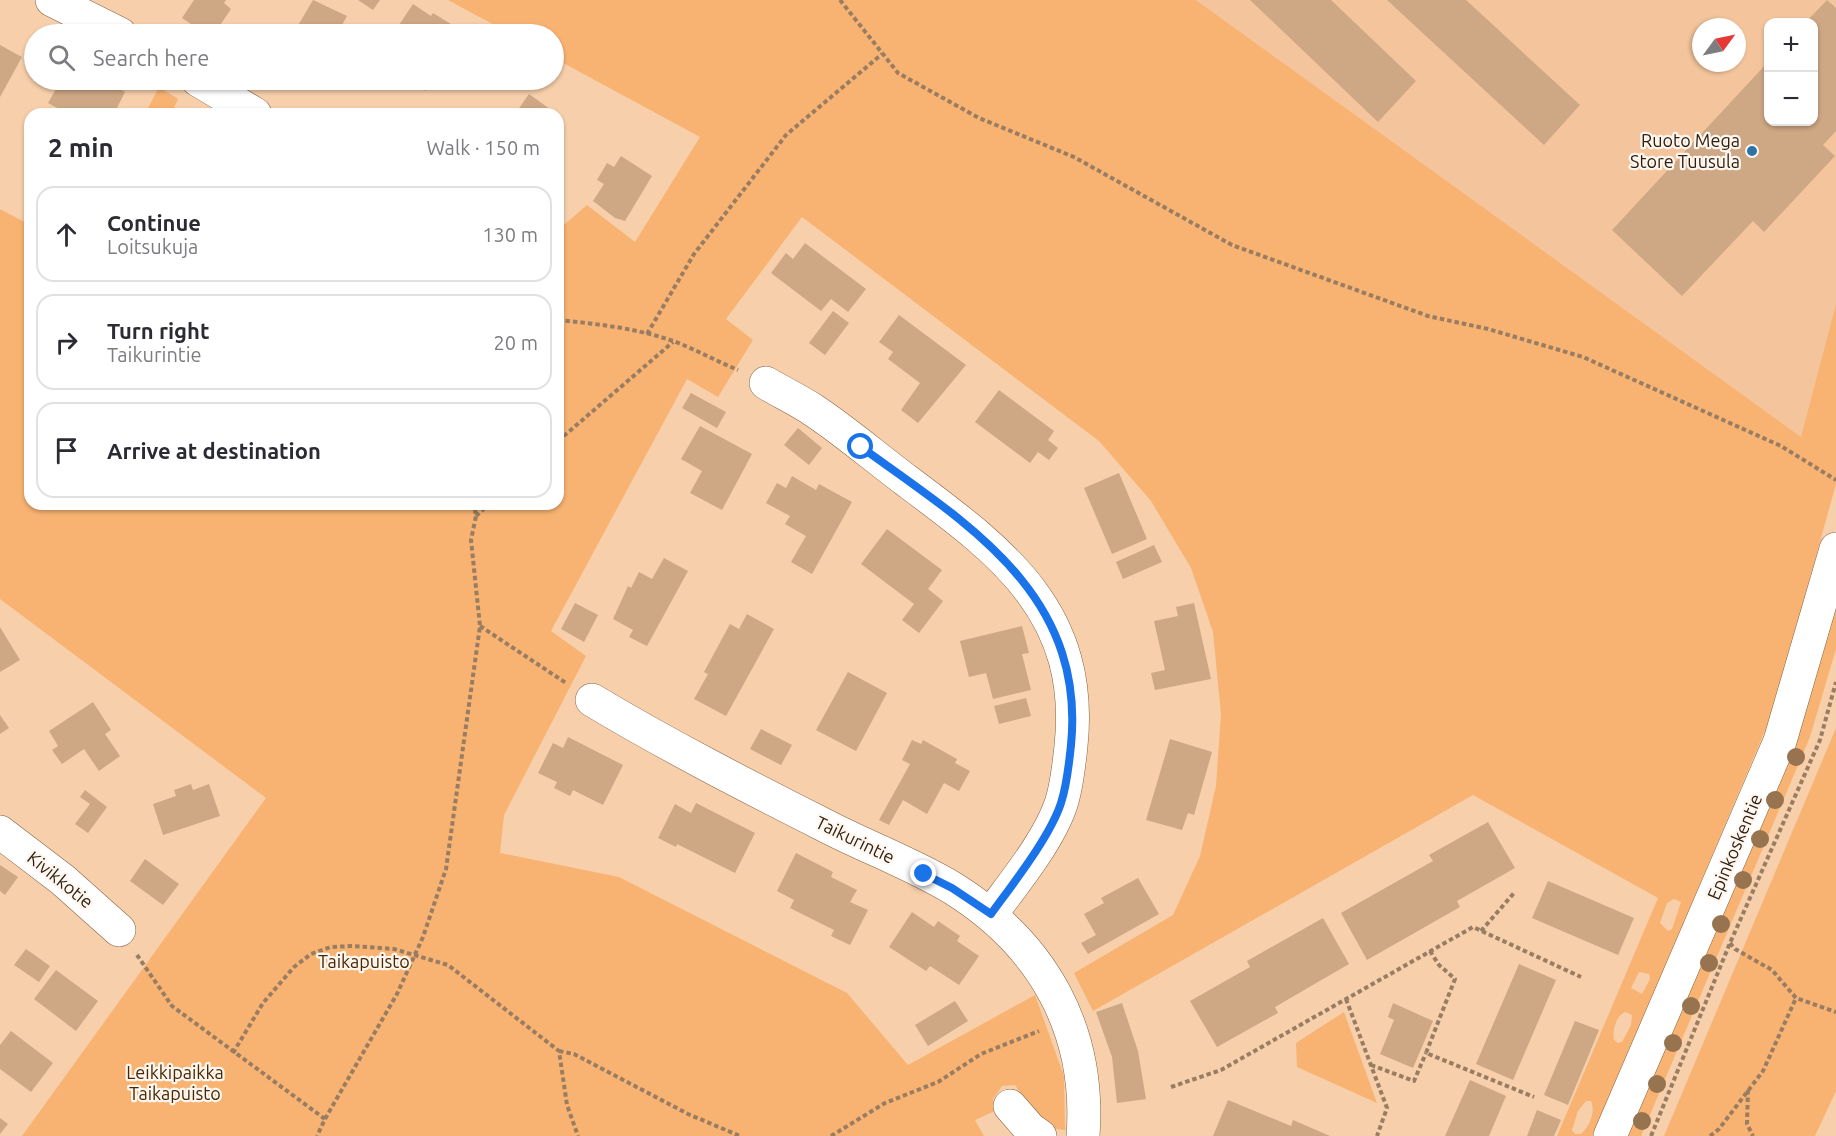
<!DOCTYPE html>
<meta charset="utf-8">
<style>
body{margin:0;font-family:Ubuntu,sans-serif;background:#f2f2f3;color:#2b2b33}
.controls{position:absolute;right:18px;top:18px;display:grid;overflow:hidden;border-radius:12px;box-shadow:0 2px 4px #0004}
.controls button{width:54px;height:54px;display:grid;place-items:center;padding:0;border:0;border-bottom:2px solid #e1e1e2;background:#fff;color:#2b2b33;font:30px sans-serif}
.compass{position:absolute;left:1692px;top:18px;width:54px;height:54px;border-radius:50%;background:#fff;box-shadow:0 2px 4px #0004;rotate:57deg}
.stop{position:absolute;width:18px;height:18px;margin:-14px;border:4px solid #1a73e8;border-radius:50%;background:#fff}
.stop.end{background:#1a73e8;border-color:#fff;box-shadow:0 2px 6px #0008}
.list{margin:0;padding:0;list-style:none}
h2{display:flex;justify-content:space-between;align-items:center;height:78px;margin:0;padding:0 24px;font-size:26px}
h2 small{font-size:20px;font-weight:400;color:#7c7c81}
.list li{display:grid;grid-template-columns:39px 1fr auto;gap:18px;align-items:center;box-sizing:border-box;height:96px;margin:0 12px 12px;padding:0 12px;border:2px solid #e1e1e2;border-radius:18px}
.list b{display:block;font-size:22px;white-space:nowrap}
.list p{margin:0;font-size:20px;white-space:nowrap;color:#7c7c81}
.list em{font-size:20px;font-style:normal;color:#7c7c81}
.icon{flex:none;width:33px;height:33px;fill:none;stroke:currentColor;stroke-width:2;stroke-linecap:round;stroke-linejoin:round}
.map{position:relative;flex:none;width:1836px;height:1136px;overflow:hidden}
.search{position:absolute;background:#fff;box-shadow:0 2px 4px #0004;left:24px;top:24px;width:540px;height:66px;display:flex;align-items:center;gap:15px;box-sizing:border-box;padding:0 21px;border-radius:33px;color:#7c7c81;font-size:22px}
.panel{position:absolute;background:#fff;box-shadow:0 2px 4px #0004;left:24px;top:108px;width:540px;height:402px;border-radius:18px}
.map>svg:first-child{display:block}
</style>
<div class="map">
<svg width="1836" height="1136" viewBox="0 0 1836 1136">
<rect width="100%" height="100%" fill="#f7cfab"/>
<!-- built -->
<path fill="#f4c59c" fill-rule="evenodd" d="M1196 0H1836V304L1802 438ZM1768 22H1814V122H1768ZM1701 27H1737V63H1701Z"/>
<!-- green -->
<g fill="#f8b372" fill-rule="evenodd">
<path d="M448 0H1196L1801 437 1836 304V484L1772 714 1593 1136H1557L1658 898 1473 795 1093 1011 1074 973 1173 915 1200 856 1216 786 1221 714 1213 632 1191 568 1151 501 1099 441 802 217 726 319 753 340 718 397 687 379 551 631 586 656 504 815 500 853 619 877 847 993 908 1065 1035 995 1064 1076 1065 1130C1035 1128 1031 1109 1015 1085L1002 1086 993 1099 995 1111 975 1120 984 1136H22L266 798 0 599V209L30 225V504H558V230L587 205 635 242 700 137 554 58V34H511ZM1674 899 1681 902 1672 929 1668 931 1660 923 1667 903ZM1639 972 1649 974 1650 979 1642 994 1631 988ZM1625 1012 1632 1015 1631 1025 1622 1042 1618 1043 1614 1040C1612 1031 1616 1016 1625 1012ZM1586 1101H1591C1596 1112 1589 1127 1581 1134H1575L1572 1130 1578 1111Z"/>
<polygon points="159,87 178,99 171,114 145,114"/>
<polygon points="1836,598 1836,649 1810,737 1641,1136 1628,1136"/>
<polygon points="1836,728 1836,1091 1815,1136 1664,1136"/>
<polygon points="1344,1012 1377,1103 1297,1067 1296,1043"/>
</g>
<!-- building -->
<g fill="#cea784">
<polygon points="194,0 226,0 224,3 231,9 214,34 206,34 182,18"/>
<polygon points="313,0 347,16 337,34 293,34"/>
<polygon points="358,0 380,0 373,10"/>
<polygon points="1250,0 1331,0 1416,81 1378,122"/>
<polygon points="1387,0 1466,0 1580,105 1544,145"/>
<polygon points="1827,0 1836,8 1836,131 1823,145 1835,156 1764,232 1753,221 1682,296 1612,230 1768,62 1768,122 1814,122 1814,22 1806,22"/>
<polygon points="413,4 431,16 433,13 464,32 406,34 397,28"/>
<polygon points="0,45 22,57 0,97"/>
<polygon points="61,80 88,80 102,87 105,81 125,92 114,114 59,114 61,110 48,103"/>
<polygon points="289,80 304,80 301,86"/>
<polygon points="408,80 433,80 425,91"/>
<polygon points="529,94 550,109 546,114 515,114"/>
<polygon points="621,156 652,176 625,221 615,218 593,201 604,184 597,180 607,163 614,167"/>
<polygon points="805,243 866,289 848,312 831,299 821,311 771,273 786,253 793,259"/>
<polygon points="833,311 849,323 825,355 809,343"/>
<polygon points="899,315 966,365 918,423 901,410 920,383 888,359 893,352 879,342"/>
<polygon points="999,390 1054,431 1048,440 1058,448 1049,460 1038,452 1030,463 975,422"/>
<polygon points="691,393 726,412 717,428 682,408"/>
<polygon points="700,426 752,454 722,510 690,493 702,471 681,459"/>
<polygon points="798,428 822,448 809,465 784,445"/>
<polygon points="1119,473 1147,539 1112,554 1084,488"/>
<polygon points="792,476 816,490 819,484 852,502 812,574 791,562 806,536 785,524 790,516 766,503 777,483 786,488"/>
<polygon points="887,529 942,570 928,589 943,601 919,633 902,620 914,604 861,564"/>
<polygon points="1154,545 1162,562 1123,579 1116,562"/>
<polygon points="664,558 688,571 647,646 629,637 633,630 613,619 628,586 631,588 639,572 652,579"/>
<polygon points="575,603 598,615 584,642 561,629"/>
<polygon points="1194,603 1211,679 1155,690 1151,673 1165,670 1154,621 1178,616 1176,607"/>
<polygon points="747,614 774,629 726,716 694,699 708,674 704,672 730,624 739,629"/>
<polygon points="1022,626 1029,653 1022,654 1031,690 993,699 986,673 969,677 960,641"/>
<polygon points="0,627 20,660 0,672"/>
<polygon points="848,672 887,693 856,751 816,730"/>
<polygon points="1026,698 1031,716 999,724 994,706"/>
<polygon points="93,702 111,730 105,734 120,756 99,771 84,749 62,764 52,750 58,746 49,731"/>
<polygon points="0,715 9,728 0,734"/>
<polygon points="761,729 792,745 781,765 750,749"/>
<polygon points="568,737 623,765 603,805 573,790 570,796 554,788 557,782 538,773 553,743 563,748"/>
<polygon points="1170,739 1212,752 1194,815 1188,813 1182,830 1146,820"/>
<polygon points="912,740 921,744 923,740 957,759 955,763 970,771 959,791 944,783 927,814 903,800 889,825 879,820 910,764 902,760"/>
<polygon points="191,784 193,790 209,784 220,816 163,835 153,804 176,796 174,790"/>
<polygon points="85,790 107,807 88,833 75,824 90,804 80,797"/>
<polygon points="696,803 755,833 735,873 677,844 676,847 658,838 675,804 691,813"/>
<polygon points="1488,822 1515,868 1457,901 1460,907 1367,960 1341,913 1433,861 1429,855"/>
<polygon points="796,853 833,872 831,877 857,890 850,902 868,910 850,945 831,936 834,930 790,908 794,900 777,891"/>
<polygon points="145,859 179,884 163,905 130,881"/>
<polygon points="0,865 18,877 5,895 0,891"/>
<polygon points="1138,878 1159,914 1088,954 1081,943 1096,935 1084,914 1104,903 1101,898"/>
<polygon points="1548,881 1634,918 1618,955 1532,918"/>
<polygon points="912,912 934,927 938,921 960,936 957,941 979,956 959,985 930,966 926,971 889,947"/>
<polygon points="1323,918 1349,964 1275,1007 1278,1013 1217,1047 1190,1001 1250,967 1247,961"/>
<polygon points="26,949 50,966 39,982 14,965"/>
<polygon points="1519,964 1556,980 1513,1080 1476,1064"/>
<polygon points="56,970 98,1001 76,1031 34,999"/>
<polygon points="955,1001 968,1021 928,1046 915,1025"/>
<polygon points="1122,1003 1138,1051 1146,1099 1117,1103 1112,1057 1096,1012"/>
<polygon points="1393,1003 1433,1021 1413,1068 1380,1054 1394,1020 1388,1017"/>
<polygon points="1575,1021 1599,1030 1568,1105 1544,1095"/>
<polygon points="11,1031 53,1063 31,1092 0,1069 0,1045"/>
<polygon points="1470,1080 1506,1096 1489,1136 1445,1136"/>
<polygon points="1228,1100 1291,1126 1293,1120 1330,1136 1213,1136"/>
<polygon points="1537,1110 1561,1120 1554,1136 1527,1136"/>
<polygon points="0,1118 8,1124 0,1134"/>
</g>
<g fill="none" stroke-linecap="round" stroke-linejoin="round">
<!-- minor casing -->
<g stroke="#856241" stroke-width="34">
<g id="minor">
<polyline points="52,0 120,34"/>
<polyline points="198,80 255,114"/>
<path d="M766 383C781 392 798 400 813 410 845 431 876 458 907 481 1002 552 1085 612 1071 746 1069 764 1067 786 1061 804 1049 840 1014 883 991 914"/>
<path d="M592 700C667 745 745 785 824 825 866 847 913 864 954 889 1043 945 1091 1030 1083 1136"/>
<polyline points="0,832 63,880 119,930"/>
<polyline points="1010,1106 1030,1129 1040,1136"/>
<polyline points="1610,1136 1780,741 1836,549"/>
</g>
</g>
<!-- path -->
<g stroke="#997d63" stroke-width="4" stroke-dasharray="4.5 3" stroke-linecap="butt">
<polyline points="840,0 898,73 979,118 1074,157 1232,245 1428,316 1488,329 1583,357 1781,446 1836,480"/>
<path d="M558 320C597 324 636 328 673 341 695 349 716 361 738 370"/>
<polyline points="647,334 694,254 786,135 882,54"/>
<polyline points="558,441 673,342"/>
<polyline points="476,516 489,504"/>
<polyline points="480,626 566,683"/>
<polyline points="1481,931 1514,893"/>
<polyline points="1730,943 1735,949 1772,970 1796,998 1836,1012"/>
<polyline points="1430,951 1439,965 1455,979 1426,1053 1534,1097"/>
<polyline points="137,955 172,1006 325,1119 317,1136"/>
<polyline points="1346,999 1387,1108 1377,1136"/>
<polyline points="559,1051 574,1054 688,1114 740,1136"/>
<polyline points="233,1053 263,1003 294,967 311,954 331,947 353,946 394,949 448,965 559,1051 567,1105 578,1136"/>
<polyline points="1371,1065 1414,1081 1426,1053"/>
<polyline points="1171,1087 1221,1070 1473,927 1581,977"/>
<polyline points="1748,1090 1747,1124 1753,1136"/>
<polyline points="325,1119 397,994 423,937 446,869 480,626 471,540 476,516 474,504"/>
<polyline points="831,1136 885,1103 938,1082 981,1054 1039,1031"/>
<polyline points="1651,1136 1730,943 1820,740 1836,682"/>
<polyline points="1710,1136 1719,1129 1763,1071 1796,998"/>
</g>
<!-- minor -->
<use href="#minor" stroke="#fff" stroke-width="33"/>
</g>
<!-- trees -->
<g fill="#97734f">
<circle cx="1796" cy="757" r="9"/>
<circle cx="1775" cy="800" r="9"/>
<circle cx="1760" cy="839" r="9"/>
<circle cx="1743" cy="880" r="9"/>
<circle cx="1721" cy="924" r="9"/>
<circle cx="1709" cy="963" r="9"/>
<circle cx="1691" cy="1006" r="9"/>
<circle cx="1673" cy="1043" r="9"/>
<circle cx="1657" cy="1084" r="9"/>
<circle cx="1642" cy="1121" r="9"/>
</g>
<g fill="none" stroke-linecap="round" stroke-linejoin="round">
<!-- route -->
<path stroke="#1a73e8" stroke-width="8" d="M861 447C968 524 1086 594 1071 745 1069 764 1067 785 1061 803 1050 837 1012 885 991 914L952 888 924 874"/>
</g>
<!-- markers -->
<circle fill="#2a74a7" stroke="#fff7ef" stroke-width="2" cx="1752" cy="151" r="6"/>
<g text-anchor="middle" stroke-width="4.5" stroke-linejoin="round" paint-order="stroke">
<!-- poi labels -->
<g font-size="18" fill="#2d1e10" stroke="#fff7ef" text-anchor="end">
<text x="1740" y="147">Ruoto Mega<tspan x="1740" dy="21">Store Tuusula</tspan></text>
</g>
<!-- street labels -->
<g font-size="18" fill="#2d1e10" stroke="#fff7ef">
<text transform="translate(855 840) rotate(26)" y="6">Taikurintie</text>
<text transform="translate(1735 847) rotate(-67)" y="6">Epinkoskentie</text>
<text transform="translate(60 880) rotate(39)" y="6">Kivikkotie</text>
</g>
<!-- park labels -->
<g font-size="18" fill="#482804" stroke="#fff7ef">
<text x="364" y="968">Taikapuisto</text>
<text x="175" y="1079">Leikkipaikka<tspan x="175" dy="21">Taikapuisto</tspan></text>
</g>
</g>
</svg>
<div class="controls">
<button>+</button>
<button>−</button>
</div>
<svg class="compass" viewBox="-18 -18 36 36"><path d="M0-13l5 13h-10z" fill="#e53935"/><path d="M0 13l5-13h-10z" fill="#7c7c81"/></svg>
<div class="stop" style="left:861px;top:447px"></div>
<div class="stop end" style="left:924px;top:874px"></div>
<div class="search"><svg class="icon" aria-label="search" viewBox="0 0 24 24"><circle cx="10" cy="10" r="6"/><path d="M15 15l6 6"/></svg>Search here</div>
<section class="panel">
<h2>2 min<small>Walk · 150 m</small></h2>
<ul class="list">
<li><svg class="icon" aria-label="ahead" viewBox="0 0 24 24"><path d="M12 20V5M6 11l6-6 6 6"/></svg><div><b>Continue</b><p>Loitsukuja</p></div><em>130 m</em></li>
<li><svg class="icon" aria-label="right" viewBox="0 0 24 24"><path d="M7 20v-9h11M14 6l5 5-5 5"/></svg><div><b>Turn right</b><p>Taikurintie</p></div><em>20 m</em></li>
<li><svg class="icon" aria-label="arrive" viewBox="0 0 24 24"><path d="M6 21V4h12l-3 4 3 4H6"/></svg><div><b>Arrive at destination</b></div></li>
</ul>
</section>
</div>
